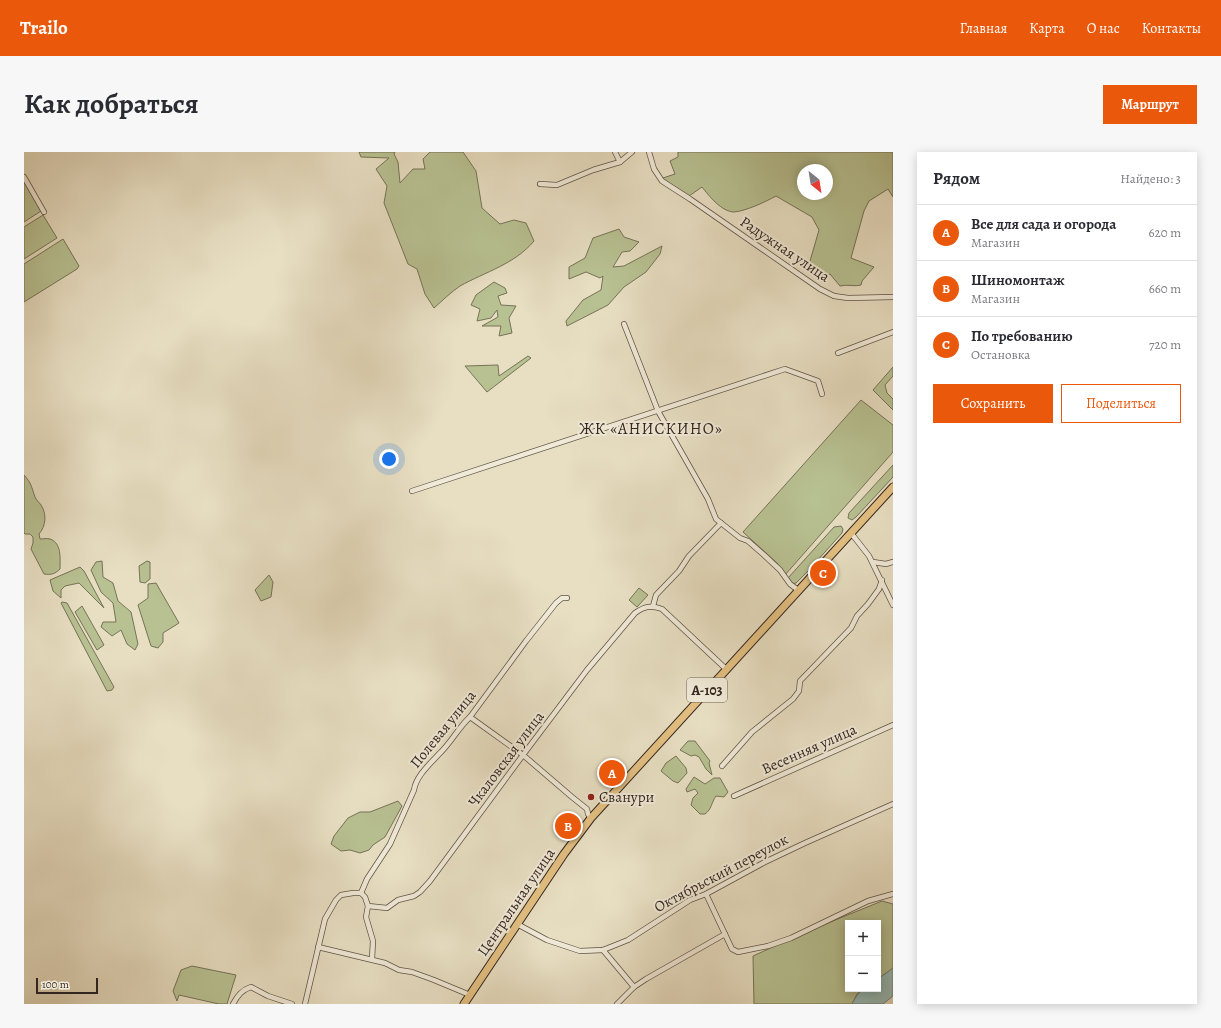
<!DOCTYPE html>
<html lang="ru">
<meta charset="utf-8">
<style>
body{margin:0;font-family:Alegreya,serif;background:#f7f7f7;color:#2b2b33}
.controls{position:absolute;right:12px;bottom:12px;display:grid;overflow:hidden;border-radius:0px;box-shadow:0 2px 10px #0003}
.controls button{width:36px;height:36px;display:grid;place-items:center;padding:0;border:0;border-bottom:1px solid #e1e1e2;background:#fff;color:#2b2b33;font:20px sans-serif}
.compass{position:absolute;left:773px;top:12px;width:36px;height:36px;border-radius:50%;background:#fff;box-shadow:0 2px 10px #0003;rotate:150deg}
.scale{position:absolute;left:12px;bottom:10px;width:62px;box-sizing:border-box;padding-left:4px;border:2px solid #33251f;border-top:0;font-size:11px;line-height:14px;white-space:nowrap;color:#33251f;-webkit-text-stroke:3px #f0ead8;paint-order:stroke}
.you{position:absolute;left:365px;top:307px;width:14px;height:14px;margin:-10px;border:3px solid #fff;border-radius:50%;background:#1a73e8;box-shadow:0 0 0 6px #1a73e833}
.badge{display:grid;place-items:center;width:26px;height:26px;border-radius:50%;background:#ea580c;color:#fff;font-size:13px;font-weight:700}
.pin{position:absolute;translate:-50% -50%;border:2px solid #fff;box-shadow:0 1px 4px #0006}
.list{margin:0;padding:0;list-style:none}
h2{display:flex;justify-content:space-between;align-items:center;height:52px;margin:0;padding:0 16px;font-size:17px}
h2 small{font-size:13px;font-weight:400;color:#7c7c81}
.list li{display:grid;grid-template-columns:26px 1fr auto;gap:12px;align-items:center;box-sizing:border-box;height:56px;padding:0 16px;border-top:1px solid #e1e1e2}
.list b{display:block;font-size:15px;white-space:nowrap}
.list p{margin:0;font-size:13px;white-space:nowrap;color:#7c7c81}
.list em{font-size:13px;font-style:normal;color:#7c7c81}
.actions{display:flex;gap:8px;padding:12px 16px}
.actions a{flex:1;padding:9px 0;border:1px solid #ea580c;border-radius:0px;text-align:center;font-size:14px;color:#ea580c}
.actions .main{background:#ea580c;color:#fff}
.map{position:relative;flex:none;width:869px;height:852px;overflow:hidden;border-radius:0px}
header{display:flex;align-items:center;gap:24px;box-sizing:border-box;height:56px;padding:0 20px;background:#ea580c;color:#fff}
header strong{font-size:19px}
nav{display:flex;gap:22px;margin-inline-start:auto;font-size:14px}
.intro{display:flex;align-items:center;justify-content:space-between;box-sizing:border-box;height:96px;padding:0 24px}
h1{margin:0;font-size:28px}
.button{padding:10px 18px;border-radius:0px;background:#ea580c;color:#fff;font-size:14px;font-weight:700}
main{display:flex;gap:24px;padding:0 24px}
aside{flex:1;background:#fff;border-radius:0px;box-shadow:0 2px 10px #0003}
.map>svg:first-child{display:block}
</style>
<header>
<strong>Trailo</strong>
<nav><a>Главная</a><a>Карта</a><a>О нас</a><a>Контакты</a></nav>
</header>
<div class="intro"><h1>Как добраться</h1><a class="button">Маршрут</a></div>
<main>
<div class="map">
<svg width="869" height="852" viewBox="0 0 869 852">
<rect width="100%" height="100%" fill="#e8dfc3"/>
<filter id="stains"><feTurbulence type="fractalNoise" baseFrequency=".005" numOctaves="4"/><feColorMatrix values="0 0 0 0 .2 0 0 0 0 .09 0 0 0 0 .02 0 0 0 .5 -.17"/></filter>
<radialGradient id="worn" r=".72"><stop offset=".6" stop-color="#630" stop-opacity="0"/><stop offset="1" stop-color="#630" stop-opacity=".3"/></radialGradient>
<!-- green -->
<g fill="#b8c192" stroke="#767358" fill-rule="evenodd">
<path d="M335 0H371L370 2 374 10 376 31 389 17H401L399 7 406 0H439L452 19 458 56 476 72 490 68 502 71 510 89C491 112 461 120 436 134 427 140 418 149 410 156L401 142 393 117 384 112 360 51 363 34 352 17 365 6 337 5Z"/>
<path d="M654 0H869V45L864 37 845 49 840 59 827 106 850 115 838 129 837 133C831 135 823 132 816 134L806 122 799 125 784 116 795 78 788 65 752 44C741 50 722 59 710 60 698 60 685 44 678 35L665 44 643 31 639 26 651 22 646 9 654 5ZM779 18H803V42H779Z"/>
<polygon points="0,30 17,59 0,70"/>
<polygon points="19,63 33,86 0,107 0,75"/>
<polygon points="595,77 600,85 615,90 606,99 598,100 589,115 600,114 638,94 636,102 622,120 600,135 584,153 543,174 542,169 559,148 577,138 579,124 576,126 562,120 545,127 545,115 561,106 569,86"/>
<polygon points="39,87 55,114 53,117 0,150 0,112"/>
<polygon points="470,130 481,136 483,141 474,144 477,153 492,154 485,166 488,181 475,184 477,174 458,174 474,165 473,158 467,166 453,169 456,157 447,153 452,143"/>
<polygon points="504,204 507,206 463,240 441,214 474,213 475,224"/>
<polygon points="869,215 869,224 861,233 863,241 869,247 869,258 849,238"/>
<polygon points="837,248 869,273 869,300 761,423 753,411 719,380"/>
<polygon points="869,313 869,325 832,365 828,368 824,366 825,361"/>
<path d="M0 323C8 332 7 334 11 345 12 348 15 350 17 353 23 362 22 374 15 382L16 387C19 387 23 386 26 387 38 391 36 407 36 417 31 422 27 423 20 422L7 397 9 391V385L6 382H1L0 381Z"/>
<polygon points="817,374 819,377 818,381 792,410 788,411 788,415 772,431 768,432 764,426 810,375"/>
<polygon points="78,409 79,425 89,431 94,449 107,460 114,492 111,498 103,492 97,478 88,484 77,475 79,470 92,470 89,451 77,440 67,418 72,410"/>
<polygon points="123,409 126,410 126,427 121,431 116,430 115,414"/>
<polygon points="56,415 60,419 80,456 55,431 41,434 37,438 37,446 29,439 26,428"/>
<polygon points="245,423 249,430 247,445 237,449 231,438"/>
<polygon points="132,431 155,471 139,481 139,490 134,496 127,494 114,453 124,446 124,432"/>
<polygon points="615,436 624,443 613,455 605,448"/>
<polygon points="38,450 43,451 90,535 88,538 83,539 37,451"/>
<polygon points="58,454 80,493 73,498 51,460"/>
<polygon points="664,589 671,589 686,609 685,611 688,623 682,617 675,605 671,603 667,604 656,598"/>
<polygon points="652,604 662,616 663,621 654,631 649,629 637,619 642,611"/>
<path d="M670 625 681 632 690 626H696L704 640 700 645 692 644C687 651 688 657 681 662H676L667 653 669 646 674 641 671 637 663 640 662 637Z"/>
<polygon points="374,649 378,654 361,685 349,693 345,698 336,701 326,698 317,699 307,692 310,684 324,666 336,660 346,660"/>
<polygon points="858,749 869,752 869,816 854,827 854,771 824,771 824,837 840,837 833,842 828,852 730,852 729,804 777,782"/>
<polygon points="168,814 212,823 203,852 195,852 155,843 153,849 149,839 157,818"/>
</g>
<!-- water -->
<path fill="#98bcb8" stroke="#70807b" d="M869 816V844L859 852H828C836 837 837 837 854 837V827Z"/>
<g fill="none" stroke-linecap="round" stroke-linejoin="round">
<!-- street casing -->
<g stroke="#605448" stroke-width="6">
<g id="street">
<polyline points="591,0 596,10"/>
<polyline points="625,0 630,17 638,29 666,47 796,137 810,144 824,146 869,145"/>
<polyline points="0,25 20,60"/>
<polyline points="516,32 533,33 569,18 596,10 608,0"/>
<polyline points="600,172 634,259 684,347 692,367 716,386 724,389 740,403 756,418 766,432 774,438"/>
<polyline points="814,201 869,180"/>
<polyline points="388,339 761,217 794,229 798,242"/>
<polyline points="827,381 845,404 869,453"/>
<polyline points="849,410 862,412 869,410"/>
<polyline points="629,454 632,443 655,419 665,404 697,371"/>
<polyline points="446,565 499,603 548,645 563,657 564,662 567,666"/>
<polyline points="698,614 728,580 769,547 775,539 776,529 827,476 833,464 844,452 855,437 858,428"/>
<polyline points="710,644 869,573"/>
<path d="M337 741 343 727 366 692 390 638C392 624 406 612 415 602 427 591 434 576 446 565L502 489 532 451 538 446H543"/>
<polyline points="337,741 341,745 344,754 342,765 349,789 348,807"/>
<polyline points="682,742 708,797 714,800 744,794 767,786 844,749 869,742"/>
<path d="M344 754 363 756 374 748 390 744 396 740 406 729 499 603 563 518 611 461C621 454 627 453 638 457L702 517"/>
<polyline points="493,772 523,788 556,799 579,798 604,788 666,748 682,742 741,710 781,691 869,652"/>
<polyline points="294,795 361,811 375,818 388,820 410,828 446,843"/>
<polyline points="579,798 610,835"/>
<path d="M209 852C214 843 218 838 227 835L244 844 268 852"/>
<polyline points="281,852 301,767 312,748 317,743 329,741 337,741"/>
<polyline points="593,852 610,835 622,827 701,782"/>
</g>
</g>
<!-- primary casing -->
<g stroke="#33251f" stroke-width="9">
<polyline id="primary" points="440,852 540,702 567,666 869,335"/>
</g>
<!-- street -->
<use href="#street" stroke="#f0ead8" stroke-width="4.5"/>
<!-- primary -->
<use href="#primary" stroke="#e4c082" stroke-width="7"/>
</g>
<!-- markers -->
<circle fill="#8f2418" stroke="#f0ead8" stroke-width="1.5" cx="567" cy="645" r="4"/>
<g text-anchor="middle" stroke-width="4" stroke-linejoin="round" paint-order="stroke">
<!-- shield labels -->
<rect fill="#f0ead8" stroke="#6c6056" stroke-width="1" x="663" y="526" width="40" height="24" rx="3"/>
<g font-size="14" font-weight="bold" fill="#33251f">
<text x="683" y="543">А-103</text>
</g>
<!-- street labels -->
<g font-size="15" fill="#33251f" stroke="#f0ead8">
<text transform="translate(761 97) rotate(34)" y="5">Радужная улица</text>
<text transform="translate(419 577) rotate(-51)" y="5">Полевая улица</text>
<text transform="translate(785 597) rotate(-24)" y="5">Весенняя улица</text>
<text transform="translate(482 607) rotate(-53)" y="5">Чкаловская улица</text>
<text transform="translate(697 721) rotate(-28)" y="5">Октябрьский переулок</text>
<text transform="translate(492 750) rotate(-56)" y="5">Центральная улица</text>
</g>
<!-- poi labels -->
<g font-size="15" fill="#33251f" stroke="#f0ead8" text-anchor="start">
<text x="575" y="650">Сванури</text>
</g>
<!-- neighbourhood labels -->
<g font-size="16" letter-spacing="1" fill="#33251f" stroke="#f0ead8">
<text x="627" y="282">ЖК «АНИСКИНО»</text>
</g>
</g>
<rect width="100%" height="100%" filter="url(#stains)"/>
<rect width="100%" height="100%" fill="url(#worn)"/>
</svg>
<div class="controls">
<button>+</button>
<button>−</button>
</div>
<svg class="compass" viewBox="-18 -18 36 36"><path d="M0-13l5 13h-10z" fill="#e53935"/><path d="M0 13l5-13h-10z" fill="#7c7c81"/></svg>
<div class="scale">100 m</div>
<div class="you"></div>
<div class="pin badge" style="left:588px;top:621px">A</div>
<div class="pin badge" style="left:544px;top:674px">B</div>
<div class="pin badge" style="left:799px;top:421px">C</div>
</div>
<aside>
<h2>Рядом<small>Найдено: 3</small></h2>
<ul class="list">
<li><span class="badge">A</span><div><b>Все для сада и огорода</b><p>Магазин</p></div><em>620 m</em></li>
<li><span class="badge">B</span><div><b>Шиномонтаж</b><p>Магазин</p></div><em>660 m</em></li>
<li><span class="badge">C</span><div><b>По требованию</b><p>Остановка</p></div><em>720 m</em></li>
</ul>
<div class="actions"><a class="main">Сохранить</a><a>Поделиться</a></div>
</aside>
</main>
